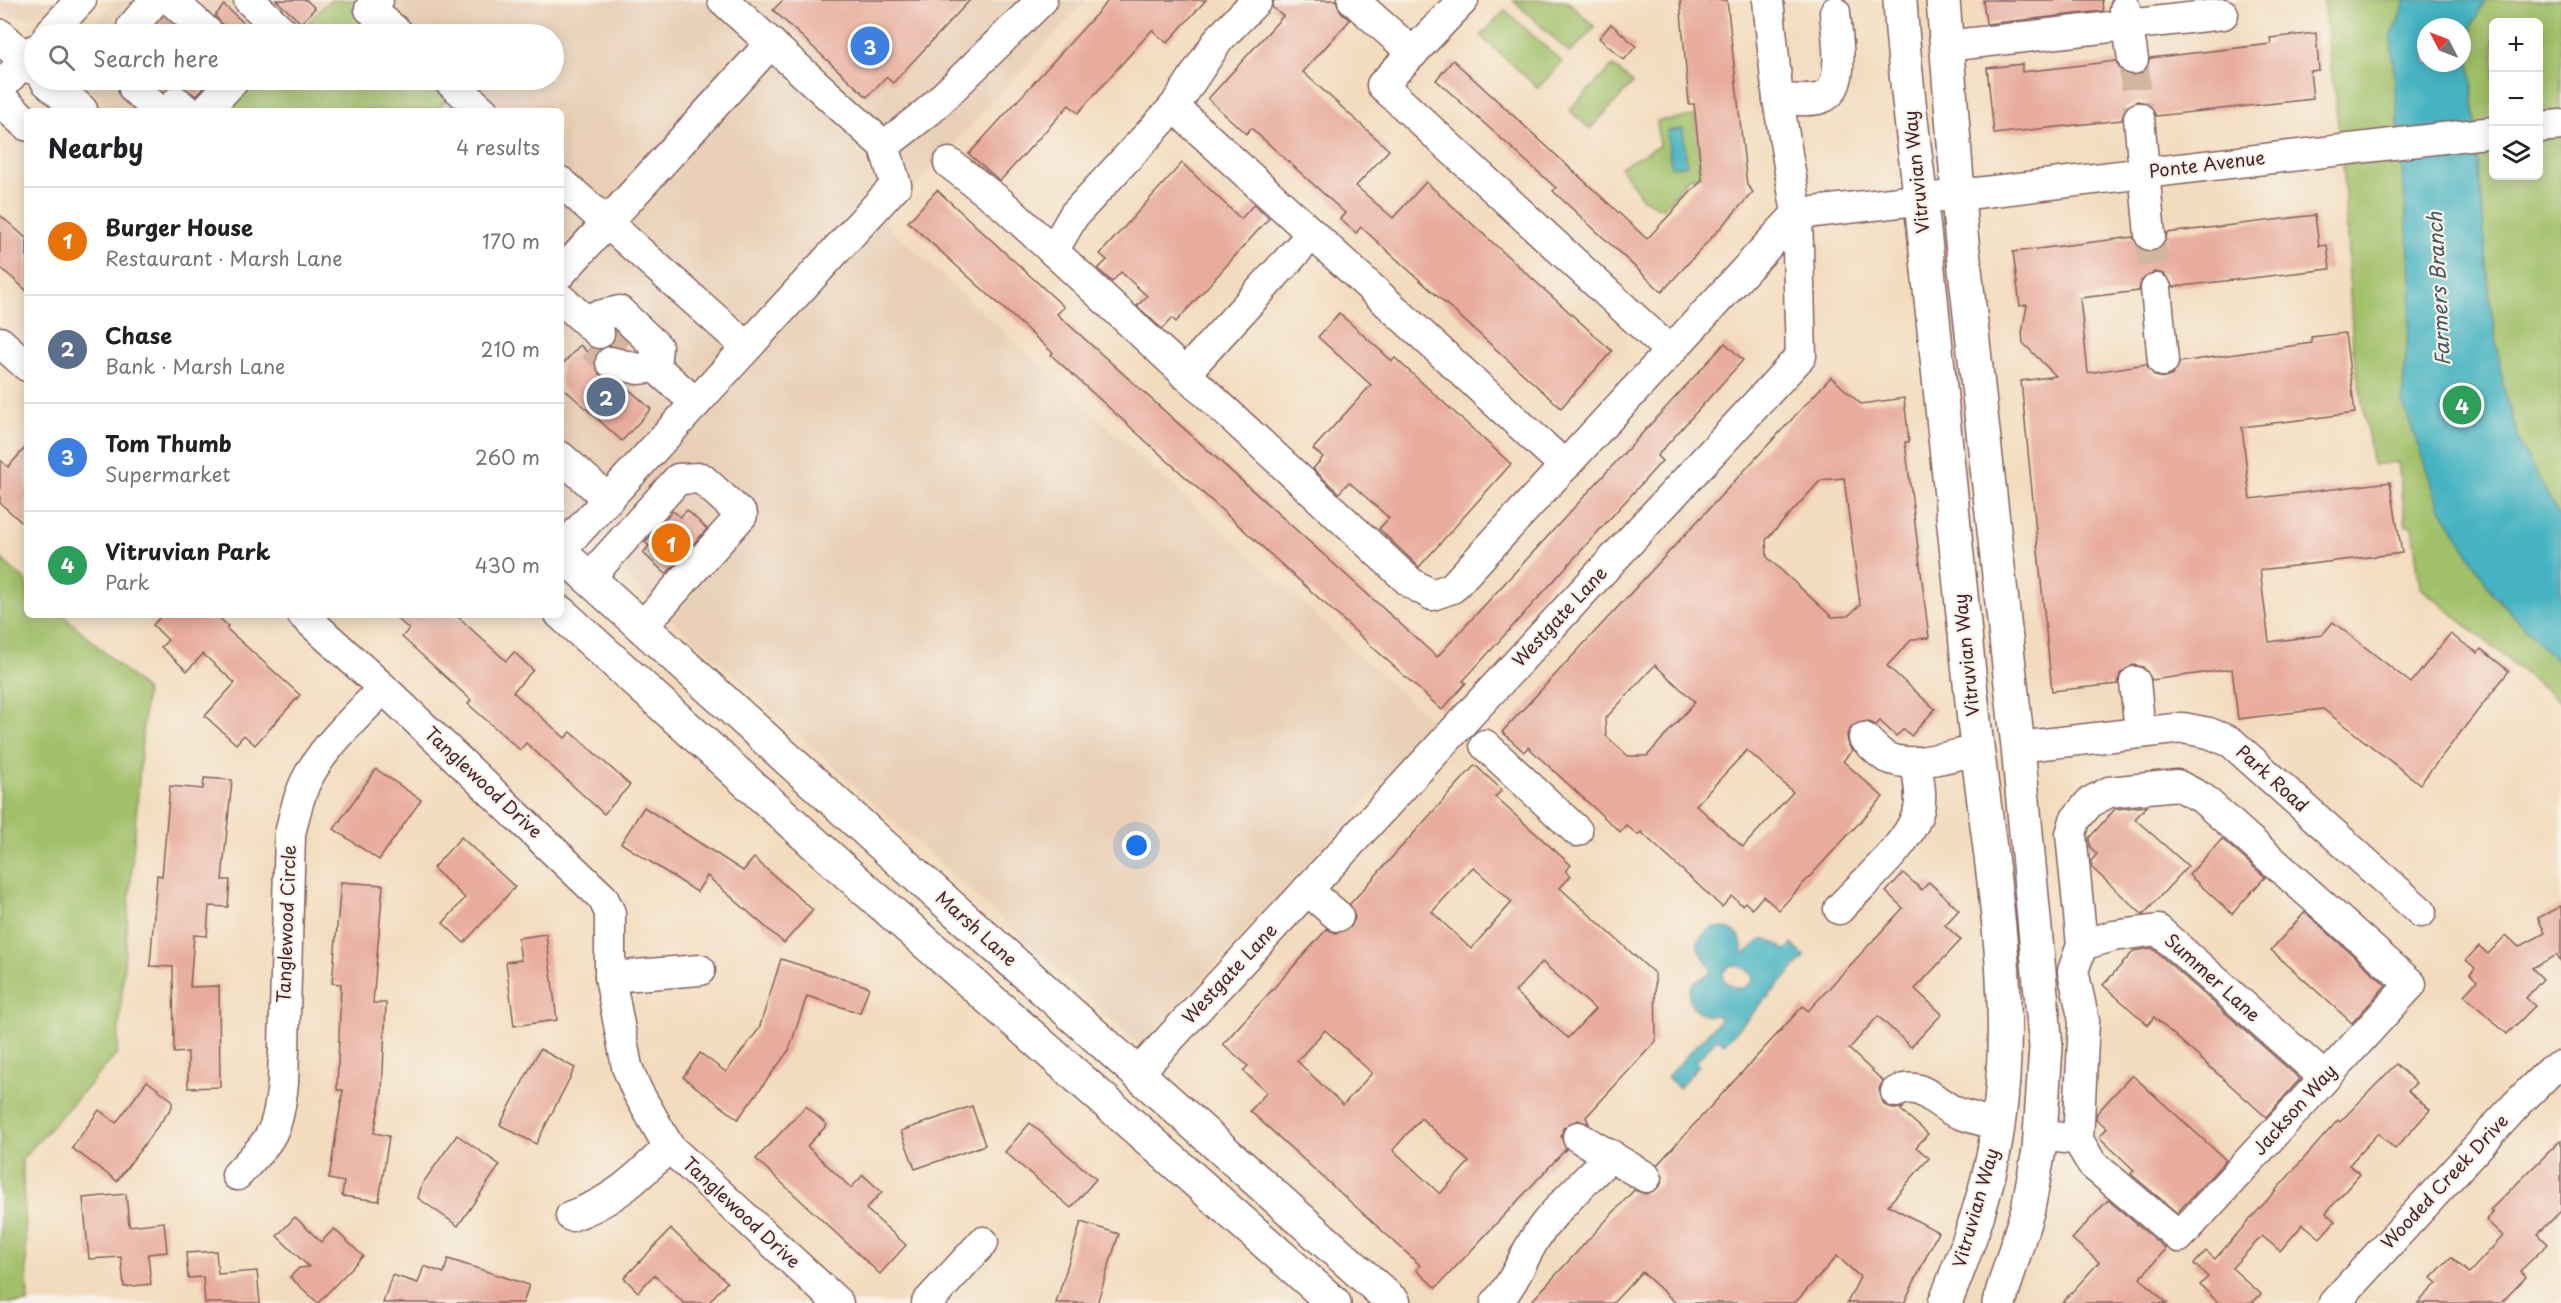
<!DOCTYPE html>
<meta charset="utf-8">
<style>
body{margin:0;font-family:"Playpen Sans",sans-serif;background:#f6f6f6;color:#202124}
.controls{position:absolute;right:18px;top:18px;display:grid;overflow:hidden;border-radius:9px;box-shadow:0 3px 15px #0003}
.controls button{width:54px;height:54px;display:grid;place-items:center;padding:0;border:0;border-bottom:2px solid #e0e0e0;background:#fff;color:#202124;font:30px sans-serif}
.compass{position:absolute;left:2417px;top:18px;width:54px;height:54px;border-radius:50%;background:#fff;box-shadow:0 3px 15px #0003;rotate:312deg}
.you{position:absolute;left:1137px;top:846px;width:21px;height:21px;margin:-15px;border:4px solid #fff;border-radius:50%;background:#1a73e8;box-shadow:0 0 0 9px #1a73e833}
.badge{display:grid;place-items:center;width:39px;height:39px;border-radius:50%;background:#c8321e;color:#fff;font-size:20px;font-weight:700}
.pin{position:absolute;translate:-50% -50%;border:3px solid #fff;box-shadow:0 2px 6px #0006}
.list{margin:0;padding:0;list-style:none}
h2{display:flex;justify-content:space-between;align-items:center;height:78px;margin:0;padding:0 24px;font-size:26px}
h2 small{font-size:20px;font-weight:400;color:#757577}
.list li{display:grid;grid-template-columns:39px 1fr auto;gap:18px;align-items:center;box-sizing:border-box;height:108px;padding:0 24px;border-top:2px solid #e0e0e0}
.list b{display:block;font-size:22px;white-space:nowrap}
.list p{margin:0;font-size:20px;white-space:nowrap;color:#757577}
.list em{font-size:20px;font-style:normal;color:#757577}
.icon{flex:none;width:33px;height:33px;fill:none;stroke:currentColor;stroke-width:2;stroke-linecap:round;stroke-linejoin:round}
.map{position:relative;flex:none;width:2561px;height:1303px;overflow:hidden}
.search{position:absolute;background:#fff;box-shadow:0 3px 15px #0003;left:24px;top:24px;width:540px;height:66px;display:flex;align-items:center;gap:15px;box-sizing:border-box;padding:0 21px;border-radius:33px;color:#757577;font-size:22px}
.panel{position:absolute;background:#fff;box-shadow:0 3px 15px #0003;left:24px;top:108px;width:540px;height:510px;border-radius:9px}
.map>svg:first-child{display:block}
</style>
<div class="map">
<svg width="2561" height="1303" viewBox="0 0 2561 1303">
<rect width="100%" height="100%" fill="#f7f3e8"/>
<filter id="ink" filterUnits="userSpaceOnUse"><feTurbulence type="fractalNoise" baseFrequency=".0167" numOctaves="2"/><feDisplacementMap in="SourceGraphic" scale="12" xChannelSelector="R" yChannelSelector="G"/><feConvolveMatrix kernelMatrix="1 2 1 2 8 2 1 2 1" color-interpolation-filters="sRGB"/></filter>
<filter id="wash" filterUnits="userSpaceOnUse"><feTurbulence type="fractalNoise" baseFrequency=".008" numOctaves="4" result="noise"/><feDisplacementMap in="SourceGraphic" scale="24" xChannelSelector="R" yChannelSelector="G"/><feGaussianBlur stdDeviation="1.35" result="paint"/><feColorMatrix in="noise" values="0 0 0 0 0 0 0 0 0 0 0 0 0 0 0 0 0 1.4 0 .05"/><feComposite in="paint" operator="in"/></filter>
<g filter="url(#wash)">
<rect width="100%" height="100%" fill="#f3dcbd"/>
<!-- built -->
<g fill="#e8cfb6">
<polygon points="0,0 56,0 49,8 29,19 8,16 0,8"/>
<polygon points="116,0 1086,0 883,222 1435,724 1141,1047 561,518 561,111 114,111 79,80 554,80 554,34 84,34"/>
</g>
<!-- green -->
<g fill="#a1c069" stroke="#76704a" stroke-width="1.5" fill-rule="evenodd">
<polygon points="330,0 361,0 352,10 378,34 298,34"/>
<polygon points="1513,0 1566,0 1595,27 1570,53"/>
<path d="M2323 0H2561V703L2420 587 2412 526H2406L2398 462 2373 465 2353 349 2343 164ZM2494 22H2538V176H2494ZM2426 27H2462V63H2426Z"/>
<polygon points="1505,10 1562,62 1538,88 1481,36"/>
<polygon points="1613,66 1633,83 1590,129 1569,110"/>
<polygon points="257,80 428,80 444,94 445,101 436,111 229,111"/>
<polygon points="1695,116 1702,176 1688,178 1663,209 1643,199 1620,167 1659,146 1657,121"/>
<polygon points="0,558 27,582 27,615 63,615 146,690 117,1054 22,1159 28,1303 0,1303"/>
</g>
<!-- water -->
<g fill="#45b3c1" stroke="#486976" stroke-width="1.5" fill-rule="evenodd">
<path d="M2406 0H2485L2472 26 2469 50 2490 302 2503 385 2521 447 2561 519V666L2493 594 2439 505 2402 401 2412 289 2391 39ZM2426 27H2462V63H2426Z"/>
<polygon points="1683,129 1687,165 1671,167 1667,131"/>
<path d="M1714 927 1730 929 1739 935 1744 954C1763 940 1762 931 1786 951L1792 944 1805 957 1724 1044 1717 1038 1696 1062 1699 1065 1679 1088 1667 1077 1721 1019 1716 1015C1709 1017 1704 1016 1698 1011 1689 1005 1685 991 1695 982 1700 977 1707 977 1711 972 1709 955 1680 946 1714 927ZM1731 965C1742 965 1750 969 1753 980 1744 993 1733 989 1723 979V972Z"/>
</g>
<g id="blocks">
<!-- building -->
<g fill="#e8ac9c" fill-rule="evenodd">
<polygon points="276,0 306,0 315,8 301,23"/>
<polygon points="783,0 970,0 893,83 886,77 867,97 773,10"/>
<polygon points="1109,0 1206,0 1167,43 1152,30 1078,113 1069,105 1000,181 969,154"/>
<polygon points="1274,0 1336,0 1341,12 1350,20 1303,72 1389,150 1356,186 1393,218 1426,182 1612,351 1561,408 1361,227 1356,233 1340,219 1345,213 1251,128 1246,134 1208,99 1283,16 1272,7"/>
<polygon points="1680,0 1727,0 1747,185 1753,192 1662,292 1553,191 1556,188 1436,80 1453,60 1647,239 1702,180 1694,104 1689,104"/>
<polygon points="1983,0 2102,0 2103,11 1986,24"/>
<polygon points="224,5 256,34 226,34 225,28 215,16"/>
<polygon points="164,17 184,34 148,34"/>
<polygon points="1611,24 1636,46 1624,60 1599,38"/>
<polygon points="2316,33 2319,70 2310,71 2313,99 2156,116 2147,103 2137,101 2124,110 2122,120 1994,134 1987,68 2022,64 2022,72 2116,61 2120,70 2135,76 2144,72 2150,58 2271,44 2270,38"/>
<polygon points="152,80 211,80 196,96 180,85 171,86 163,92"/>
<polygon points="1182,163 1241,219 1254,204 1269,218 1176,322 1172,318 1162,329 1137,306 1147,296 1121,272 1112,282 1098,269 1107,260 1100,254"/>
<polygon points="937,190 1064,307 1057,314 1437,657 1725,343 1743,360 1657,456 1662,461 1463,681 1466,683 1442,710 1051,355 1053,353 908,222"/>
<polygon points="0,215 27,239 27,291 0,267"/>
<polygon points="2315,215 2319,246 2327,245 2330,269 2173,287 2164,274 2154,272 2141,281 2139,291 2080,298 2088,373 2146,364 2155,376 2165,378 2173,375 2180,362 2312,343 2311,337 2345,333 2355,413 2242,427 2250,499 2390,482 2402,553 2260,570 2269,642 2322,635 2333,622 2411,683 2450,634 2478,653 2481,649 2509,671 2420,784 2323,709 2238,719 2232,669 2152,680 2143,667 2133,665 2120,674 2118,684 2052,691 2021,381 2056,376 2023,343 2022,333 2027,305 2020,306 2013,252 2133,237 2142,250 2152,252 2165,243 2167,233"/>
<polygon points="1339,313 1392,361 1395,358 1511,464 1419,567 1379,529 1389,518 1349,482 1339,493 1313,469 1323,457 1313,449 1371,385 1318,337"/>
<polygon points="580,345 587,352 591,348 599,350 594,358 599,374 622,383 651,409 622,441 561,386 561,366"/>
<path d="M1831 377 1861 404 1904 398 1909 442H1905L1929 638 1912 639 1887 666 1935 709 1911 736 1904 729 1896 736 1880 721 1876 725 1867 721 1852 726 1847 735 1848 744 1852 751 1843 761 1883 797 1779 910 1763 896 1752 909 1745 902 1742 905 1732 896 1722 907 1641 832 1638 835 1626 825 1620 832 1528 747 1524 752 1502 732ZM1844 478 1860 605 1848 616 1832 617 1767 557 1766 540 1821 480ZM1655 665 1695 702 1647 756H1628L1606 736 1605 719ZM1747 750 1793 792 1743 847 1696 805Z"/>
<polygon points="27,446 27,527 0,503 0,460 8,467"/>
<polygon points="687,510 707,529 666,574 643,553 649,546 645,542 673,511 680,517"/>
<polygon points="162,615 216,615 228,626 226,628 300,695 255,745 244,735 236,744 205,716 235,683 203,654 187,671 161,647 168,640 153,625"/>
<polygon points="393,615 456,615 506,661 514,652 533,670 513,692 565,738 571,732 630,785 604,814 526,743 520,750 468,704 471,700 402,637 409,629"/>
<path d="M1475 765 1502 790 1495 797 1571 865 1565 871 1571 876 1560 888 1655 974 1656 1041 1586 1117 1589 1124 1578 1120 1563 1128 1561 1137 1566 1149 1436 1288 1416 1270 1420 1265 1250 1111 1267 1092 1243 1071 1248 1066 1223 1044 1327 929 1336 933 1351 927 1355 918 1350 904ZM1473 867 1512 902 1471 949 1432 912ZM1542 962 1595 1009 1568 1038 1515 992ZM1325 1030 1372 1073 1343 1105 1297 1061ZM1421 1118 1469 1162 1440 1194 1393 1150Z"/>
<polygon points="376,769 421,800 379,860 334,829"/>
<polygon points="204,778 232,780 222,880 230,880 228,907 209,906 207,936 194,935 190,987 219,986 220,1087 188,1088 188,1052 174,1053 173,967 150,966 157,875 162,876 170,786 203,789"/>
<polygon points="2147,806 2135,819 2188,866 2143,915 2092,868 2091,861 2097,854 2090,847 2089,838 2115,809"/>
<polygon points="644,807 743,871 754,858 813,910 784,943 707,876 697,892 621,843"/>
<polygon points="461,837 515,887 464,943 443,923 465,898 433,868"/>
<polygon points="2222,839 2265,877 2232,914 2189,875"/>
<polygon points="1903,873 1922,890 1929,882 1959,910 1945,925 1961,940 1915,989 1942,1014 1911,1047 1878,1016 1849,1049 1883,1081 1879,1089 1884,1105 1893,1109 1903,1108 1901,1110 1928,1134 1916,1147 1929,1158 1888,1205 1938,1232 1904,1303 1847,1303 1860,1277 1837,1256 1795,1303 1676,1303 1642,1272 1613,1303 1530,1303 1634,1190 1646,1194 1660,1186 1663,1177 1657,1165 1803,1006 1808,1011 1903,908 1886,892"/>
<polygon points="341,882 383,885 373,1003 386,1003 382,1092 374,1133 389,1136 379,1201 342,1196 344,1182 329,1179 343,1090 337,1090 341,984 332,983"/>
<polygon points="2561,906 2561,963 2557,955 2532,968 2543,979 2526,998 2535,1006 2507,1034 2464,995 2477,981 2470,974 2475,968 2466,960 2479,946 2488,954 2506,935 2519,947 2545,933 2538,918"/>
<polygon points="2305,912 2386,985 2352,1023 2271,950"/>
<polygon points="546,934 557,1020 514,1026 506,962 521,960 518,938"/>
<polygon points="2152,948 2300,1079 2266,1117 2154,1017 2148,1025 2103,985 2134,951"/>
<polygon points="781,959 869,987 860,1013 807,996 789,1050 738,1119 683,1077 700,1053 726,1072 759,1029"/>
<polygon points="540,1049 575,1068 536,1144 500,1125"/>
<polygon points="2396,1064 2416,1083 2408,1091 2430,1110 2395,1149 2378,1133 2349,1165 2360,1174 2326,1213 2335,1221 2320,1238 2303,1224 2280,1251 2262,1236 2232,1268 2261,1294 2252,1303 2219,1303 2200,1285 2208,1277 2194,1264 2206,1251 2215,1259 2338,1120 2340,1122"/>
<polygon points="2132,1075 2226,1160 2177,1213 2131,1174 2134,1170 2099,1137 2107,1128 2096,1119 2097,1113"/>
<polygon points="147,1081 172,1100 172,1107 117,1181 72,1148 99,1110 116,1123"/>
<polygon points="806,1106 827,1125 807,1146 851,1188 863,1175 882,1192 866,1209 906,1245 880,1274 756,1159"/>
<polygon points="972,1106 985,1145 915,1169 901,1131"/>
<polygon points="1030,1123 1096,1179 1071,1208 1005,1152"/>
<polygon points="457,1135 500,1165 458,1226 418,1198 422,1184"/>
<polygon points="2561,1140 2561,1211 2538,1234 2548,1244 2520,1271 2526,1277 2501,1303 2418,1303 2437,1283 2431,1278 2451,1257 2469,1273 2503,1236 2486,1220 2493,1213 2490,1210"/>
<polygon points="126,1194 129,1226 164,1222 167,1252 148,1254 151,1284 124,1287 121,1257 89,1259 83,1198"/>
<polygon points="2108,1200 2166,1249 2140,1278 2167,1303 2062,1303 2099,1262 2072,1239"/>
<polygon points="295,1217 321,1242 334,1229 363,1256 318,1303 290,1277 299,1268 309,1267 277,1236"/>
<polygon points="1081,1222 1119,1234 1097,1303 1056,1303"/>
<polygon points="671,1229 727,1282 708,1303 684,1303 654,1275 638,1292 624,1278"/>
<polygon points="216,1251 218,1274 257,1271 260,1303 205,1303 203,1277 188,1278 186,1253"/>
<polygon points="448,1259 529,1285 523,1303 383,1303 392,1275 418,1283 424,1266 444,1273"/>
</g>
</g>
</g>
<g filter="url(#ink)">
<use href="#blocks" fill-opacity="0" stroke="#85615e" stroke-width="1.5"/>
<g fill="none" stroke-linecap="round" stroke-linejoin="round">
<!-- minor-tunnel -->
<g stroke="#d1b6a0" stroke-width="30" stroke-dasharray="30 15" stroke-linecap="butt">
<polyline points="151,34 171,12"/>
<polyline points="2133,59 2139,118"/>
<polyline points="152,80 177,102"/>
<polyline points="2150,235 2156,289"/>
<polyline points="610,326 629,343"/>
<polyline points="592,346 611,362"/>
</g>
<!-- minor casing -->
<g stroke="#85615e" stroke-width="33">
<g id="minor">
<polyline points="171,0 209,34"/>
<polyline points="249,0 282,31"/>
<polyline points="378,0 370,9 399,34"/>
<polyline points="1353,0 1413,53"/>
<polyline points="1463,0 1382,85 1670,351"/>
<polyline points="2125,9 2133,59"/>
<polyline points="49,34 81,0"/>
<polyline points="131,34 132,27 155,0"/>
<polyline points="1946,46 2223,14"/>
<polyline points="135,80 134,89 157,109"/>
<polyline points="448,80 483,111"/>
<polyline points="0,88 34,50"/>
<path d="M1778 99C1791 99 1809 102 1821 98 1848 89 1836 34 1835 12"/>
<polyline points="177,102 187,111"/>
<polyline points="1174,107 1565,466"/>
<polyline points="205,111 234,80"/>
<polyline points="2139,118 2150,235"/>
<polyline points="2538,127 2561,125"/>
<polyline points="884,146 930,110 1042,0"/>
<polyline points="949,163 1001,203 1053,251 1411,583 1432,595 1452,588 1797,214 1778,99 1768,0"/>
<polyline points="561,182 747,347"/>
<polyline points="1053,251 1074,215 1174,107 1219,39 1257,0"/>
<polyline points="561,273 771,43"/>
<polyline points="2156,289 2163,361"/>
<polyline points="561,299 599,333"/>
<polyline points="585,319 619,311 657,347 655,367 696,403"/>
<polyline points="0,342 27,366"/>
<polyline points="611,362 638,369 655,367"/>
<polyline points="1184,374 1312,234"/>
<polyline points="561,457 608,499"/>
<polyline points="561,550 896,185 884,146 723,0"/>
<polyline points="589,578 678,479 701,478 742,515 642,627"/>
<polyline points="303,615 383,688 603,898 610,913 610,977 627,1067 637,1091 669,1147 838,1303"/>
<polyline points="2135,682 2140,732"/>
<path d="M1864 738C1871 744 1878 753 1886 757 1912 770 1950 755 1977 751"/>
<polyline points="1485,745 1577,831"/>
<polyline points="2018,747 2183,728 2209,733 2231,742 2421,912"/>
<polyline points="1307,890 1338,916"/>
<path d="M1839 909C1863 883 1907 846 1918 813 1923 797 1918 778 1916 762"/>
<polyline points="2082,945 2113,936 2158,930 2324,1077"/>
<polyline points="610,977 700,970"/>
<polyline points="1137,1074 1801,356 1797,214 2494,132"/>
<path d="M1896 1092C1922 1079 1935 1105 1958 1113 1971 1118 1985 1121 1999 1125"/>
<polyline points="2041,1135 2078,1140 2092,1164 2179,1237 2411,984 2202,798 2177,785 2109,792 2090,802 2075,820 2071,834 2082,945 2073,971 2084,1021 2078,1140"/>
<polyline points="1578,1137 1646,1177"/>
<path d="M237 1175C272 1137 277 1136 283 1083L290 834C294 816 298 798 306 781 323 746 358 716 383 688"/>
<path d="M571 1216C614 1201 637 1178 669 1147"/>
<polyline points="927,1303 983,1242"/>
<path d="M1496 1303C1519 1278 1523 1252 1543 1227 1562 1202 1588 1179 1611 1155"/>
<polyline points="2334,1303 2517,1104 2550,1071 2561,1066"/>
</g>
</g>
<!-- major casing -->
<g stroke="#85615e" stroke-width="36">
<g id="major">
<path d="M1900 0C1904 77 1916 154 1924 230 1940 391 1956 551 1973 711 1987 848 2018 988 1998 1126 1990 1188 1968 1246 1945 1303"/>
<polyline points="1943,0 1961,233 2018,747 2046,1047 2039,1150 2028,1209 1999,1303"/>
<polyline points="0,36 34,68"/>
<polyline points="47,80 81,111"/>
<polyline points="0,99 27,124"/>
<polyline points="561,553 889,851 1394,1303"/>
<polyline points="561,613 857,882 1334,1303"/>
</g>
</g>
<!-- minor -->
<use href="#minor" stroke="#fff" stroke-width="30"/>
<!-- major -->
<use href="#major" stroke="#fff" stroke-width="33"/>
</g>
</g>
<g text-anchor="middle" stroke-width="4.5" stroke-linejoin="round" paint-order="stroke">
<!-- street labels -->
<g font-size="18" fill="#4a1f2b" stroke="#f7f3e8">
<text transform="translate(2207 165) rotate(-7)" y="6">Ponte Avenue</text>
<text transform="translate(1917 172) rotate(-96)" y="6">Vitruvian Way</text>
<text transform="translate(1560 617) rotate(-47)" y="6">Westgate Lane</text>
<text transform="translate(1967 655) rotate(-96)" y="6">Vitruvian Way</text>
<text transform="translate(2272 779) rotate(42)" y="6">Park Road</text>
<text transform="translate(483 783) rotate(43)" y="6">Tanglewood Drive</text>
<text transform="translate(287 924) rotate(-88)" y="6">Tanglewood Circle</text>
<text transform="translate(976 929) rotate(42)" y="6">Marsh Lane</text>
<text transform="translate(1230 974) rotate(-47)" y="6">Westgate Lane</text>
<text transform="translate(2212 978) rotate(42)" y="6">Summer Lane</text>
<text transform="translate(2295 1110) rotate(-48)" y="6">Jackson Way</text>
<text transform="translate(2445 1182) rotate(-47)" y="6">Wooded Creek Drive</text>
<text transform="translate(1976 1208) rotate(-74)" y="6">Vitruvian Way</text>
<text transform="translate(741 1213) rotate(43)" y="6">Tanglewood Drive</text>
</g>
<!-- water labels -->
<g font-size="20" font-style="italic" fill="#485360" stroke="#f7f3e8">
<text transform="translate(2439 289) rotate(-93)" y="7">Farmers Branch</text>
</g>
</g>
</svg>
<div class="controls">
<button>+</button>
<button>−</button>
<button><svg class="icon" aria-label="layers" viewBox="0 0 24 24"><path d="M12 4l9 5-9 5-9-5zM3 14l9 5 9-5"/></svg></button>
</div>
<svg class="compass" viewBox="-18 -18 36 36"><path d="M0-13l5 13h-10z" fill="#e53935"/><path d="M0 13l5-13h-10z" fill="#757577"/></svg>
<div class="you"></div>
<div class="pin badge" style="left:671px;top:543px;background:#e8710a">1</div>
<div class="pin badge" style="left:606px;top:397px;background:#5c6f8a">2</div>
<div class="pin badge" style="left:870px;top:46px;background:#3f7fe0">3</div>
<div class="pin badge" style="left:2462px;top:405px;background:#2e9e5b">4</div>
<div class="search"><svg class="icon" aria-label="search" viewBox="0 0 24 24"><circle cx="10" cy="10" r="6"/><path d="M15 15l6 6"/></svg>Search here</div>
<section class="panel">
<h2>Nearby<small>4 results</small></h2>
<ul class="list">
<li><span class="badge" style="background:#e8710a">1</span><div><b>Burger House</b><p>Restaurant · Marsh Lane</p></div><em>170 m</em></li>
<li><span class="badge" style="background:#5c6f8a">2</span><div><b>Chase</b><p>Bank · Marsh Lane</p></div><em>210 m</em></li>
<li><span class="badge" style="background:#3f7fe0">3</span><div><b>Tom Thumb</b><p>Supermarket</p></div><em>260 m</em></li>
<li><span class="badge" style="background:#2e9e5b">4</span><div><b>Vitruvian Park</b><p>Park</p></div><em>430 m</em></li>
</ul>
</section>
</div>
